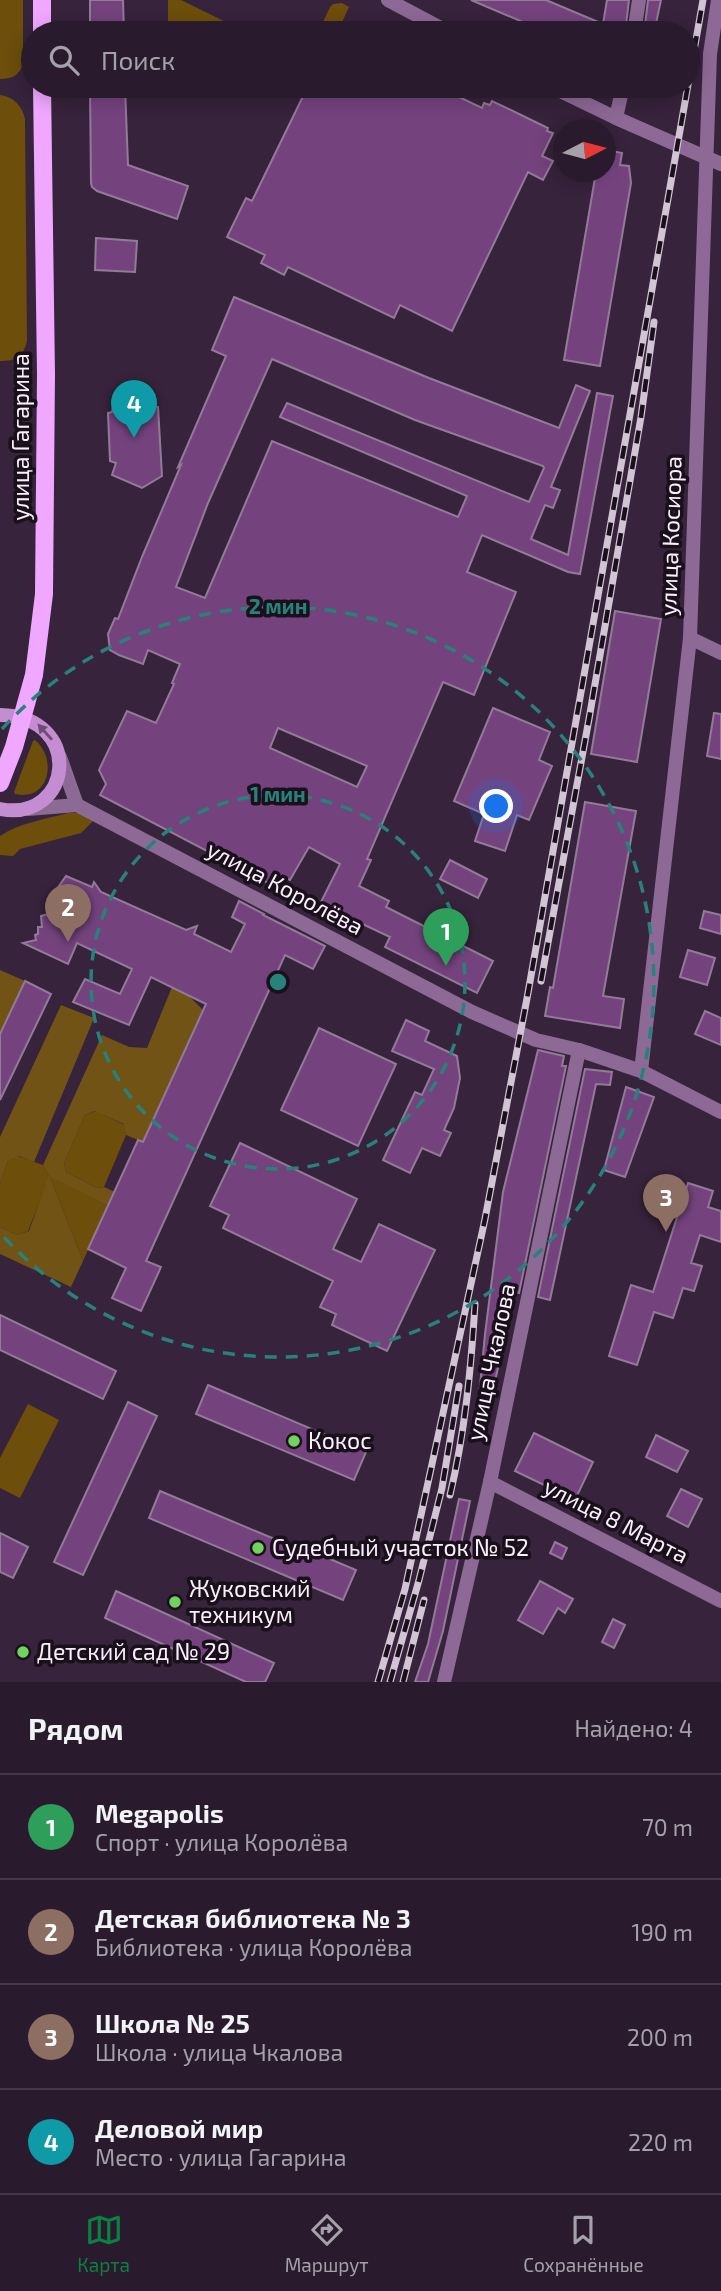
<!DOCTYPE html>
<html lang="ru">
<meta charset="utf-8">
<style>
body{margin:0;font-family:"Exo 2",sans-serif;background:#312335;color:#f1f3f6}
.compass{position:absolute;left:553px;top:119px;width:63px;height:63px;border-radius:50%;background:#291a2d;box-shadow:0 4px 18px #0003;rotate:84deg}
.you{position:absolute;left:497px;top:807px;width:24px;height:24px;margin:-18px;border:5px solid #fff;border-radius:50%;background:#1a73e8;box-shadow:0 0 0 10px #1a73e833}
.badge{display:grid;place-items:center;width:46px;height:46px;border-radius:50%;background:#0b8043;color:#fff;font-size:23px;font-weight:700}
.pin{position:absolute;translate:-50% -58px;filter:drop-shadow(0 2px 4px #0008)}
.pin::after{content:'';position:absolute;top:37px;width:24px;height:21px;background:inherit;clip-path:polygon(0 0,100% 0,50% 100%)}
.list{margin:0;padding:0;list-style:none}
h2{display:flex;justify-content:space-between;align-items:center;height:91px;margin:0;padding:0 28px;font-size:30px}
h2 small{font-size:23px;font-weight:400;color:#a5a1aa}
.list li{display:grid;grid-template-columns:46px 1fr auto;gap:21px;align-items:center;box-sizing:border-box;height:105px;padding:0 28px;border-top:2px solid #453849}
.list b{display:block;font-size:26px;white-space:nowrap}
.list p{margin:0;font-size:23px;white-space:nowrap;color:#a5a1aa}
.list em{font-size:23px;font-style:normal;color:#a5a1aa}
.icon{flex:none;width:38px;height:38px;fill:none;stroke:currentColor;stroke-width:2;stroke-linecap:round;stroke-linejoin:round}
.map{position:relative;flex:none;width:721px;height:1682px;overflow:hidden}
.search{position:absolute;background:#291a2d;box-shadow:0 4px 18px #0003;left:21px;right:21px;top:21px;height:77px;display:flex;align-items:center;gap:18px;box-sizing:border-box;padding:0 24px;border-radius:38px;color:#a5a1aa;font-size:26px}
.sheet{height:511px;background:#291a2d}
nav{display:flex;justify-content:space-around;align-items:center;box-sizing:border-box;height:98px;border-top:2px solid #453849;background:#291a2d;font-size:19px;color:#a5a1aa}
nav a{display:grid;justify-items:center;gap:4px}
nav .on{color:#0b8043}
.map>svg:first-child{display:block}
</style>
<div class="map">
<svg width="721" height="1682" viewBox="0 0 721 1682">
<rect width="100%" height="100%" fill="#37233c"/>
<!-- green -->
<g fill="#6d4e0b">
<path d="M0 0H23V65C18 76 12 79 0 79Z"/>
<polygon points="168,0 181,0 232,25 225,33 168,33"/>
<polygon points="342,3 349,7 337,33 318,33 330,7 333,4"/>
<path d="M0 95C14 97 22 106 25 119L27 341C23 357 16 361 0 361Z"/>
<path d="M35 740C58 759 49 802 15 794L14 792 33 741Z"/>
<path d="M68 813H78L94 820 81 833 20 849 13 856 0 855V836C19 823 46 819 68 813Z"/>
<polygon points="96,1111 125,1125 126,1135 104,1187 97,1188 66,1172 64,1163 85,1115"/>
<polygon points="18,1156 43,1165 49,1176 108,1206 83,1261 50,1177 28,1231 17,1235 0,1227 0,1183 8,1161"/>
<polygon points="28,1404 59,1420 20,1498 0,1488 0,1458"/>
</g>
<!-- forest -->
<g fill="#715315">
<polygon points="0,970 25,981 0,1034"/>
<polygon points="172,987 188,995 203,1010 143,1142 126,1135 124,1124 95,1111 85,1115 64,1163 66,1172 97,1188 104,1187 115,1192 108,1206 50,1177 83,1261 71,1287 0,1254 0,1227 17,1235 29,1231 49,1176 43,1165 102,1035 129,1047 147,1048"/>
<polygon points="61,1005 94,1018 34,1162 19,1156 8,1161 0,1183 0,1137"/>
</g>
<!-- building -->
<g fill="#74437e" stroke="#937a98" stroke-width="2" fill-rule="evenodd">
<polygon points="90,0 123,0 124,33 90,33"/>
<polygon points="471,0 546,0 603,24 607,0 629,0 625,33 535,33 537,28"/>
<polygon points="648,0 661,0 654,33 644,33"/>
<polygon points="90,86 125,86 128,165 188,186 177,219 97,191 92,187 91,183"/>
<polygon points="308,86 436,86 482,108 484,103 490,105 492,101 548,128 547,131 553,133 542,156 553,161 543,180 528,172 452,331 400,305 394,318 288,267 284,275 261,263 265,255 227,237 246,198 252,201"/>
<polygon points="606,150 622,153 620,165 629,166 631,183 600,366 564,360 596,172 606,172"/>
<polygon points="96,238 137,241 135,272 95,270"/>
<path d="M234 297 429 378 559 428 576 385 590 391 551 487 560 490 553 508 545 505 531 539 568 555 597 393 613 396 580 574 568 572 482 535 467 572 516 592 474 695 443 682 367 859 371 860 359 886 389 901 386 907 493 961 477 993 385 947 390 937 320 904 340 864 309 847 290 880 275 873 268 883 100 795 106 784 99 770 127 711 156 723 174 684 172 683 180 664 148 650 143 664 119 655 110 650 108 634 115 618 118 619 142 557 181 465 178 467 226 356 212 350ZM272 359 415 420 543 466 544 468 529 502 287 403 280 417 467 496 458 517 272 441 205 598 176 587 208 503ZM278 728 367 766 357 787 270 748Z"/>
<polygon points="142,402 158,407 162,476 142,488 112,475 116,463 110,461 108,413 112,412 113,406 119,403 133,407"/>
<polygon points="615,611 661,619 637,762 591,754"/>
<polygon points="493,708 550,732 539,760 552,766 529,820 517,815 505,851 475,841 484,814 454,801"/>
<polygon points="714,713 721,714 721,759 707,756"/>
<polygon points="585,802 636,811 603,996 624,999 620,1028 545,1016 550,987 553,988"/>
<polygon points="450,860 487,879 478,898 440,879"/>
<polygon points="66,876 92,887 94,882 101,892 186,930 197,926 194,934 231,952 245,924 232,917 239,901 264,914 263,915 325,946 313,969 285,955 146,1261 161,1267 141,1311 112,1298 126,1268 88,1249 138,1140 143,1142 206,1004 151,977 129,1025 73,1002 85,979 120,994 132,969 77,943 68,964 23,943 36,940 35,935 38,934 38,927 42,927 41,916 48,914 47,909 52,908 50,903 54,901 52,896"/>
<polygon points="704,911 721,915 721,934 700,928"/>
<polygon points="688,950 715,958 707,985 680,977"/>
<polygon points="25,981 51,994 0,1100 0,1034"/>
<polygon points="705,1011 721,1018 721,1045 695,1034"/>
<polygon points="406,1020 429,1031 425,1041 457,1056 460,1078 454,1108 444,1130 451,1133 440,1156 422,1148 410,1173 383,1160 415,1092 422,1095 434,1069 392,1051"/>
<polygon points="319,1028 396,1064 358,1146 281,1110"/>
<polygon points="538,1050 564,1056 562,1066 566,1066 519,1293 514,1292 485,1429 476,1428 485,1334 503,1192"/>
<polygon points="585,1069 612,1072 610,1085 596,1084 550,1300 538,1297"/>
<polygon points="626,1087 654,1097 625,1177 604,1170"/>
<polygon points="240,1143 357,1199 333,1249 361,1262 379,1224 435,1250 387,1351 332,1325 336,1314 320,1307 333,1281 223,1228 229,1215 210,1206"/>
<polygon points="688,1183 713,1191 708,1207 721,1211 721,1242 700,1235 691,1263 702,1266 694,1291 683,1288 673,1318 654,1312 637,1365 609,1356 631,1285 653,1292"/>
<polygon points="0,1315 116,1371 103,1399 0,1350"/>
<polygon points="208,1385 366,1452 354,1480 196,1414"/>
<polygon points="128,1402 157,1416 83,1575 54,1562"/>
<polygon points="534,1433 593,1462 575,1500 515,1471"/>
<polygon points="656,1435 688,1451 677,1472 646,1457"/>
<polygon points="681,1489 702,1499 688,1527 667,1516"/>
<polygon points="160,1491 315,1556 316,1553 356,1570 343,1600 149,1518"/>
<polygon points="459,1499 470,1501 443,1631 428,1682 415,1682 428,1644"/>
<polygon points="0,1533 28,1547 13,1578 0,1572"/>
<polygon points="555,1542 567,1548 562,1559 550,1553"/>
<polygon points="540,1581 573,1599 565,1613 558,1608 543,1634 518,1620"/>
<polygon points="116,1591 274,1663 265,1682 246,1682 105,1618"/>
<polygon points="613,1619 625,1625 614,1648 602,1642"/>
</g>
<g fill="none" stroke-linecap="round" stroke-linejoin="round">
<!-- minor -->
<g stroke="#8d6a95" stroke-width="14">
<polyline points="634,33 639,0"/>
<polyline points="616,118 623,86"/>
<polyline points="690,638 721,653"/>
<polyline points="60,757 77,805"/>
<polyline points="77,805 472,1012 536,1040 579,1050 641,1071 721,1112"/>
<polyline points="28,809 77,805"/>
<polyline points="641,1071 690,638 710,54 718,0"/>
<polyline points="490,1482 721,1601"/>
<polyline points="444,1682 490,1482 579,1050"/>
</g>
<!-- tertiary -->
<g stroke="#8d6a95" stroke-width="14">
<polyline points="388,0 450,33"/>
<polyline points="550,86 616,118 721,164"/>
</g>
<!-- secondary -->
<path stroke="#c58dd1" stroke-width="14" d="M0 715C85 716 73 823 0 809"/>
<!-- primary -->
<g stroke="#f0a7ff" stroke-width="18">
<polyline points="42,33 42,0"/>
<polyline points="0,783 14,747 34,675 44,594 46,374 42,86"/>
</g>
<!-- rail casing -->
<g stroke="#d2c3d5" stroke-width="7">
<g id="rail">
<polyline points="541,981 589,719 641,417 654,322"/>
<path d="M450 1495C465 1432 471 1369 475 1304"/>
<polyline points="378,1682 405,1589 485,1219 528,993 703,0"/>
<polyline points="390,1682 419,1580 442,1488 459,1386"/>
<polyline points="403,1682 424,1600"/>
</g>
</g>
<!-- rail -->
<use href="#rail" stroke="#19101b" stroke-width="4.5" stroke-dasharray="13" stroke-linecap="butt"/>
</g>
<!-- one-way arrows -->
<defs><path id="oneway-solid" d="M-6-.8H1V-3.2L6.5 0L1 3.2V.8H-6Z" transform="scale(1.75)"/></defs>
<use fill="#6f4e76" href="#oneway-solid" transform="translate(45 732) rotate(-132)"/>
<!-- distance rings -->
<g fill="none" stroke="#27827c" stroke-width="3.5" stroke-dasharray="12 9">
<circle cx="278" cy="982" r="187"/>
<path d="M2 729A375 375 0 1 1 2 1235"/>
</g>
<!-- markers -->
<g fill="#71d35e" stroke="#19101b" stroke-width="2.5">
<circle cx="294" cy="1441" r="7"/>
<circle cx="258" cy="1548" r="7"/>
<circle cx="175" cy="1602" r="7"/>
<circle cx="23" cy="1652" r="7"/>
</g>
<g text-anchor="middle" stroke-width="7" stroke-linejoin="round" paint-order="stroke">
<!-- street labels -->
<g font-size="23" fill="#fceefe" stroke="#19101b">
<text transform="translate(21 437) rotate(-90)" y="8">улица Гагарина</text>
<text transform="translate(671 536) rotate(-88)" y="8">улица Косиора</text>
<text transform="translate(285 888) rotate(28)" y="8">улица Королёва</text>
<text transform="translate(491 1362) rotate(-78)" y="8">улица Чкалова</text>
<text transform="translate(616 1521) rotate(27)" y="8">улица 8 Марта</text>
</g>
<!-- poi labels -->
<g font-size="23" fill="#fceefe" stroke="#19101b" text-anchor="start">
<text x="308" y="1449">Кокос</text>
<text x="272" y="1556">Судебный участок № 52</text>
<text x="189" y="1597">Жуковский<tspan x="189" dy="26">техникум</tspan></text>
<text x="37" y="1660">Детский сад № 29</text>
</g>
</g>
<circle cx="278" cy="982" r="10" fill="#27827c" stroke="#19101b" stroke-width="3.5"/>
<g font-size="21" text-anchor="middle" font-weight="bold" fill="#27827c" stroke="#19101b" stroke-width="7" stroke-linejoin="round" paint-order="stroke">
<text x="278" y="614">2 мин</text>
<text x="278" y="802">1 мин</text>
</g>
</svg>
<svg class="compass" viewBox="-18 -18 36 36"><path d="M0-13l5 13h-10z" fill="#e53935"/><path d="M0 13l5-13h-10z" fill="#a5a1aa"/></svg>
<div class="you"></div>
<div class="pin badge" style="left:446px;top:966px;background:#2e9e5b">1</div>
<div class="pin badge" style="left:68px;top:942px;background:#8d6e63">2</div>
<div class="pin badge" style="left:666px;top:1232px;background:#8d6e63">3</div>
<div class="pin badge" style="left:134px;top:438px;background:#0f9aa8">4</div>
<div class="search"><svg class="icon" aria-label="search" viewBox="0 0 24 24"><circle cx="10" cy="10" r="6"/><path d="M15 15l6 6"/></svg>Поиск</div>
</div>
<section class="sheet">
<h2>Рядом<small>Найдено: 4</small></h2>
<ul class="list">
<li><span class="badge" style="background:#2e9e5b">1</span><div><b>Megapolis</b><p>Спорт · улица Королёва</p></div><em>70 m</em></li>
<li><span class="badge" style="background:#8d6e63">2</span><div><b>Детская библиотека № 3</b><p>Библиотека · улица Королёва</p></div><em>190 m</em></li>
<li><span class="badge" style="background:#8d6e63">3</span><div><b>Школа № 25</b><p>Школа · улица Чкалова</p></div><em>200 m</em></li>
<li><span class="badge" style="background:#0f9aa8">4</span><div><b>Деловой мир</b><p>Место · улица Гагарина</p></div><em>220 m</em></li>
</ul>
</section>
<nav>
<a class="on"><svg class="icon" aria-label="map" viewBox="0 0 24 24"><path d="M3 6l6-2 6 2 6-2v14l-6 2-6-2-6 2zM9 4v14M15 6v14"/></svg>Карта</a>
<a><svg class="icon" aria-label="directions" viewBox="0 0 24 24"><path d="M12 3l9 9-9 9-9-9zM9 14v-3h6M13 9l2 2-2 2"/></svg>Маршрут</a>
<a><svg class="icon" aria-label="saved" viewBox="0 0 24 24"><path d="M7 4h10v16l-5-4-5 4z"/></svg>Сохранённые</a>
</nav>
